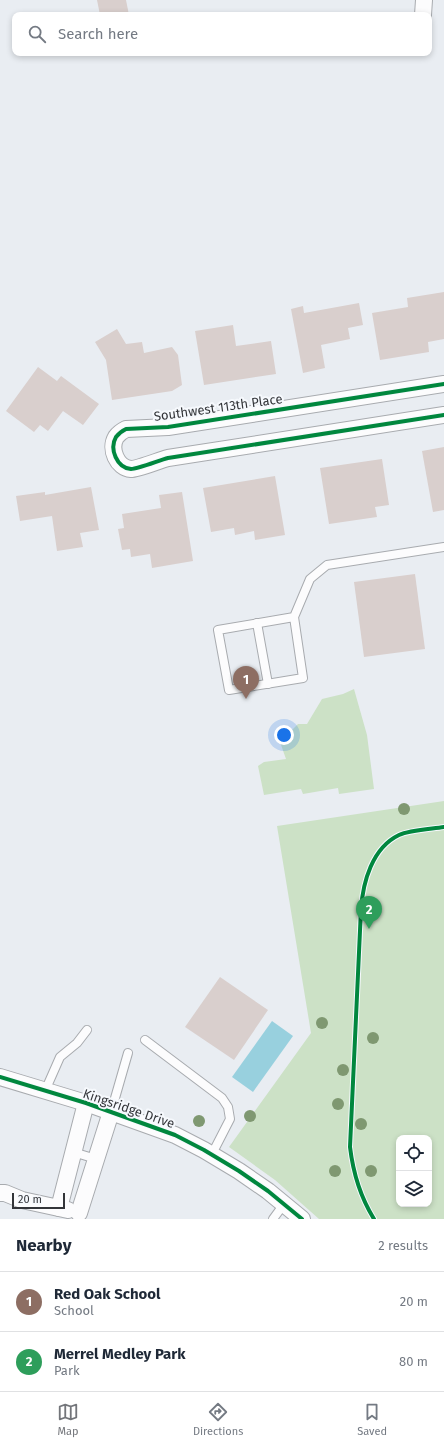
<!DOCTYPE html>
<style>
body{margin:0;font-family:"Fira Sans",sans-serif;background:#f2f2f3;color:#1f2937}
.controls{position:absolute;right:12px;bottom:12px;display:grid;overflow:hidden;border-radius:8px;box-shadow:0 2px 6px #0003}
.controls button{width:36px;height:36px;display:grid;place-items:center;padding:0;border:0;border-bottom:1px solid #e0e1e3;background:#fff;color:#1f2937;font:20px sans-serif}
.scale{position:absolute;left:12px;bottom:10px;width:53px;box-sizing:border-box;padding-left:4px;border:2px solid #333539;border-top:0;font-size:11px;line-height:14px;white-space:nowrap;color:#333539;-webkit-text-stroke:3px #f6f9fd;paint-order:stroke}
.you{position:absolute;left:284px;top:735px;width:14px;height:14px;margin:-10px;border:3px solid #fff;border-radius:50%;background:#1a73e8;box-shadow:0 0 0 6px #1a73e833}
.badge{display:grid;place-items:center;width:26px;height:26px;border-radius:50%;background:#73757a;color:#fff;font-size:13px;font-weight:700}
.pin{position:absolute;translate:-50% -33px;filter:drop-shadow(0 1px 2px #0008)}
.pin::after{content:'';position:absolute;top:21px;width:14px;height:12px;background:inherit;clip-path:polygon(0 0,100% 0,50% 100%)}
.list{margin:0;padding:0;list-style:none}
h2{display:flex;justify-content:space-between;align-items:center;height:52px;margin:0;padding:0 16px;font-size:17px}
h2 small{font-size:13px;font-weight:400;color:#747a83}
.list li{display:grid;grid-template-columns:26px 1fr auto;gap:12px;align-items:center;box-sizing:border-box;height:60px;padding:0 16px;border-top:1px solid #e0e1e3}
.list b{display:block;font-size:15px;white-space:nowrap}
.list p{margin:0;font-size:13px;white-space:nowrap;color:#747a83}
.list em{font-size:13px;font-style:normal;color:#747a83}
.icon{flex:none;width:22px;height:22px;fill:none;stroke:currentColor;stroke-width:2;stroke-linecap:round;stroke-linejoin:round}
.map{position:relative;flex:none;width:444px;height:1219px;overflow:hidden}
.search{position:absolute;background:#fff;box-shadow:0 2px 6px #0003;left:12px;right:12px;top:12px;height:44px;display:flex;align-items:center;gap:10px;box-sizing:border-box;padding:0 14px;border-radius:8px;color:#747a83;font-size:15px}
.sheet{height:172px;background:#fff}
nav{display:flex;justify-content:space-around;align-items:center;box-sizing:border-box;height:56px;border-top:1px solid #e0e1e3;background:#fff;font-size:11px;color:#747a83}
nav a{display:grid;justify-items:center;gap:2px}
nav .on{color:#73757a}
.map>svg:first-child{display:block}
</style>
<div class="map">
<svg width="444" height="1219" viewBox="0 0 444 1219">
<rect width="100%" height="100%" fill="#e9edf2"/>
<!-- green -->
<g fill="#cce1c6" fill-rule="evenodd">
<polygon points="354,689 367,735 374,789 339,794 338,788 303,794 301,789 264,795 258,766 264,762 286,759 280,742 298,724 307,724 322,699 343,694"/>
<path d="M444 801V1219H319L275 1180 229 1147 311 1033 277 826ZM399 1138H429V1204H399Z"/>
</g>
<!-- water -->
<polygon fill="#98d0de" points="272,1021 293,1036 253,1092 232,1077"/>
<!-- building -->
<g fill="#d9cfcd">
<polygon points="97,0 126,0 129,15 100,15"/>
<polygon points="444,292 444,339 428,342 429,352 380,360 372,313 408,307 407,298"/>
<polygon points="359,303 363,325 348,328 350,339 321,345 325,368 303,373 291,309 303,306 304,313"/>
<polygon points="233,325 236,346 271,341 276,374 204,385 195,331"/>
<polygon points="117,329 126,344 142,342 144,353 172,347 178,355 182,385 172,391 112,400 106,360 95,342"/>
<polygon points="38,367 57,381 61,376 99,404 83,425 63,411 48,431 40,425 34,432 6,411"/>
<polygon points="444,447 444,510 433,512 422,451"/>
<polygon points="382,459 389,505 375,507 377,517 329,524 320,468"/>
<polygon points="275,476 285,535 255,540 254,531 235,535 234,528 211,532 203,488"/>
<polygon points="91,487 99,530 80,533 83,547 57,551 52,516 20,521 16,496 45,492 45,495"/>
<polygon points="182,492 193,561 152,568 150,554 131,557 130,549 122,550 118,529 124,528 122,514 161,508 159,495"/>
<polygon points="415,574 425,649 364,657 354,582"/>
<polygon points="220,977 268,1010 234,1060 185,1027"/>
</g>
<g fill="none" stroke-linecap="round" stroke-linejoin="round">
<!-- service casing -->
<g stroke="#a8abaf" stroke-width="10">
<g id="service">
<polyline points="294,617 218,630 229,690 303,678 294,617 310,579 327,565 444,547"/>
<polyline points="257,623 268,684"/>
<polyline points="145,1040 222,1098 228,1107 230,1119 212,1154"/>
<polyline points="45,1091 60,1057 77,1043 87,1030"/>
<polyline points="111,1112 128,1053"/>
<polyline points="73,1152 96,1159"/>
<polyline points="273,1219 284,1204"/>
</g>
</g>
<!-- minor casing -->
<g stroke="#a8abaf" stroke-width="18">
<g id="minor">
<polyline points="423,15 424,0"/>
<path d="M444 384 168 427 126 429C122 431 119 433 116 437 109 449 117 468 131 469 138 469 160 460 168 458L444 415"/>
<polyline points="0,1077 86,1103 175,1135 204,1150 239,1171 268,1191 302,1219"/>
<polyline points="0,1193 5,1193 22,1200 68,1210"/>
<polyline points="59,1208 86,1103"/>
<polyline points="79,1213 111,1112"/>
</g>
</g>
<!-- service -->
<use href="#service" stroke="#fcfcfd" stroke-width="8"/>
<!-- minor -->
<use href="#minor" stroke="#fcfcfd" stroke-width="16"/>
<!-- cycleway casing -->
<g stroke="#f6f9fd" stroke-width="6">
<g id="cycleway">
<path d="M444 384 168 427 126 429C122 431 119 433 116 437 109 449 117 468 131 469 138 469 160 460 168 458L444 415"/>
<polyline points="0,1077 86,1103 175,1135 204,1150 239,1171 268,1191 302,1219"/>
<path d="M374 1219C361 1198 353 1172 350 1147L361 909C363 882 372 848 399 835 410 830 431 829 444 827"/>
</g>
</g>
<!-- cycleway -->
<use href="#cycleway" stroke="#00873e" stroke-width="4"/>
</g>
<!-- trees -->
<g fill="#7f9871">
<circle cx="404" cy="809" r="6"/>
<circle cx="322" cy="1023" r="6"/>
<circle cx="373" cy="1038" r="6"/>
<circle cx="343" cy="1070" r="6"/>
<circle cx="338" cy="1104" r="6"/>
<circle cx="250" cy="1116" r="6"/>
<circle cx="199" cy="1121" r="6"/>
<circle cx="361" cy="1124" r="6"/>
<circle cx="335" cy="1171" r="6"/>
<circle cx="371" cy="1171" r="6"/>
</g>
<g text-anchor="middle" stroke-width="4" stroke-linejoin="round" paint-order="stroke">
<!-- street labels -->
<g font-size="13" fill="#333539" stroke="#f6f9fd">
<text transform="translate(218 407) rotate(-8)" y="5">Southwest 113th Place</text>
<text transform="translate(129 1108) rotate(19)" y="5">Kingsridge Drive</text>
</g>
</g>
</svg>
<div class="controls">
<button><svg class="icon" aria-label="locate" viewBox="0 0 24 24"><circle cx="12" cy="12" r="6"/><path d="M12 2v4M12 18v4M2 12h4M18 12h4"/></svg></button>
<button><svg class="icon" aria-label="layers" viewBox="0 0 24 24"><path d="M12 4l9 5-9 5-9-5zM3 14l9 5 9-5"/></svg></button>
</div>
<div class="scale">20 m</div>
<div class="you"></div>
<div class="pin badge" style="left:246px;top:699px;background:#8d6e63">1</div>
<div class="pin badge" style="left:369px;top:929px;background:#2e9e5b">2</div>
<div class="search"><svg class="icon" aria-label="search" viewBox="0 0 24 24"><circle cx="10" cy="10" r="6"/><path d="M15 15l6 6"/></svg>Search here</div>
</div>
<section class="sheet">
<h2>Nearby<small>2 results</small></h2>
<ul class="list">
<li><span class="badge" style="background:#8d6e63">1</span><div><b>Red Oak School</b><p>School</p></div><em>20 m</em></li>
<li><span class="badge" style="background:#2e9e5b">2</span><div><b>Merrel Medley Park</b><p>Park</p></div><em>80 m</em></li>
</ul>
</section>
<nav>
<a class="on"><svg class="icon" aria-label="map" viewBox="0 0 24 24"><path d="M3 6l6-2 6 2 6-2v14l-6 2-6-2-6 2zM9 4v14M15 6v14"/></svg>Map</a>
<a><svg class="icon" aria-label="directions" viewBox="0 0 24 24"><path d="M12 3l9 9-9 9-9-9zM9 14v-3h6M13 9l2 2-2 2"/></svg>Directions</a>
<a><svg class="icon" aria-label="saved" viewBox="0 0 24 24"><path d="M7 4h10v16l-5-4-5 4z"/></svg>Saved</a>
</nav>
